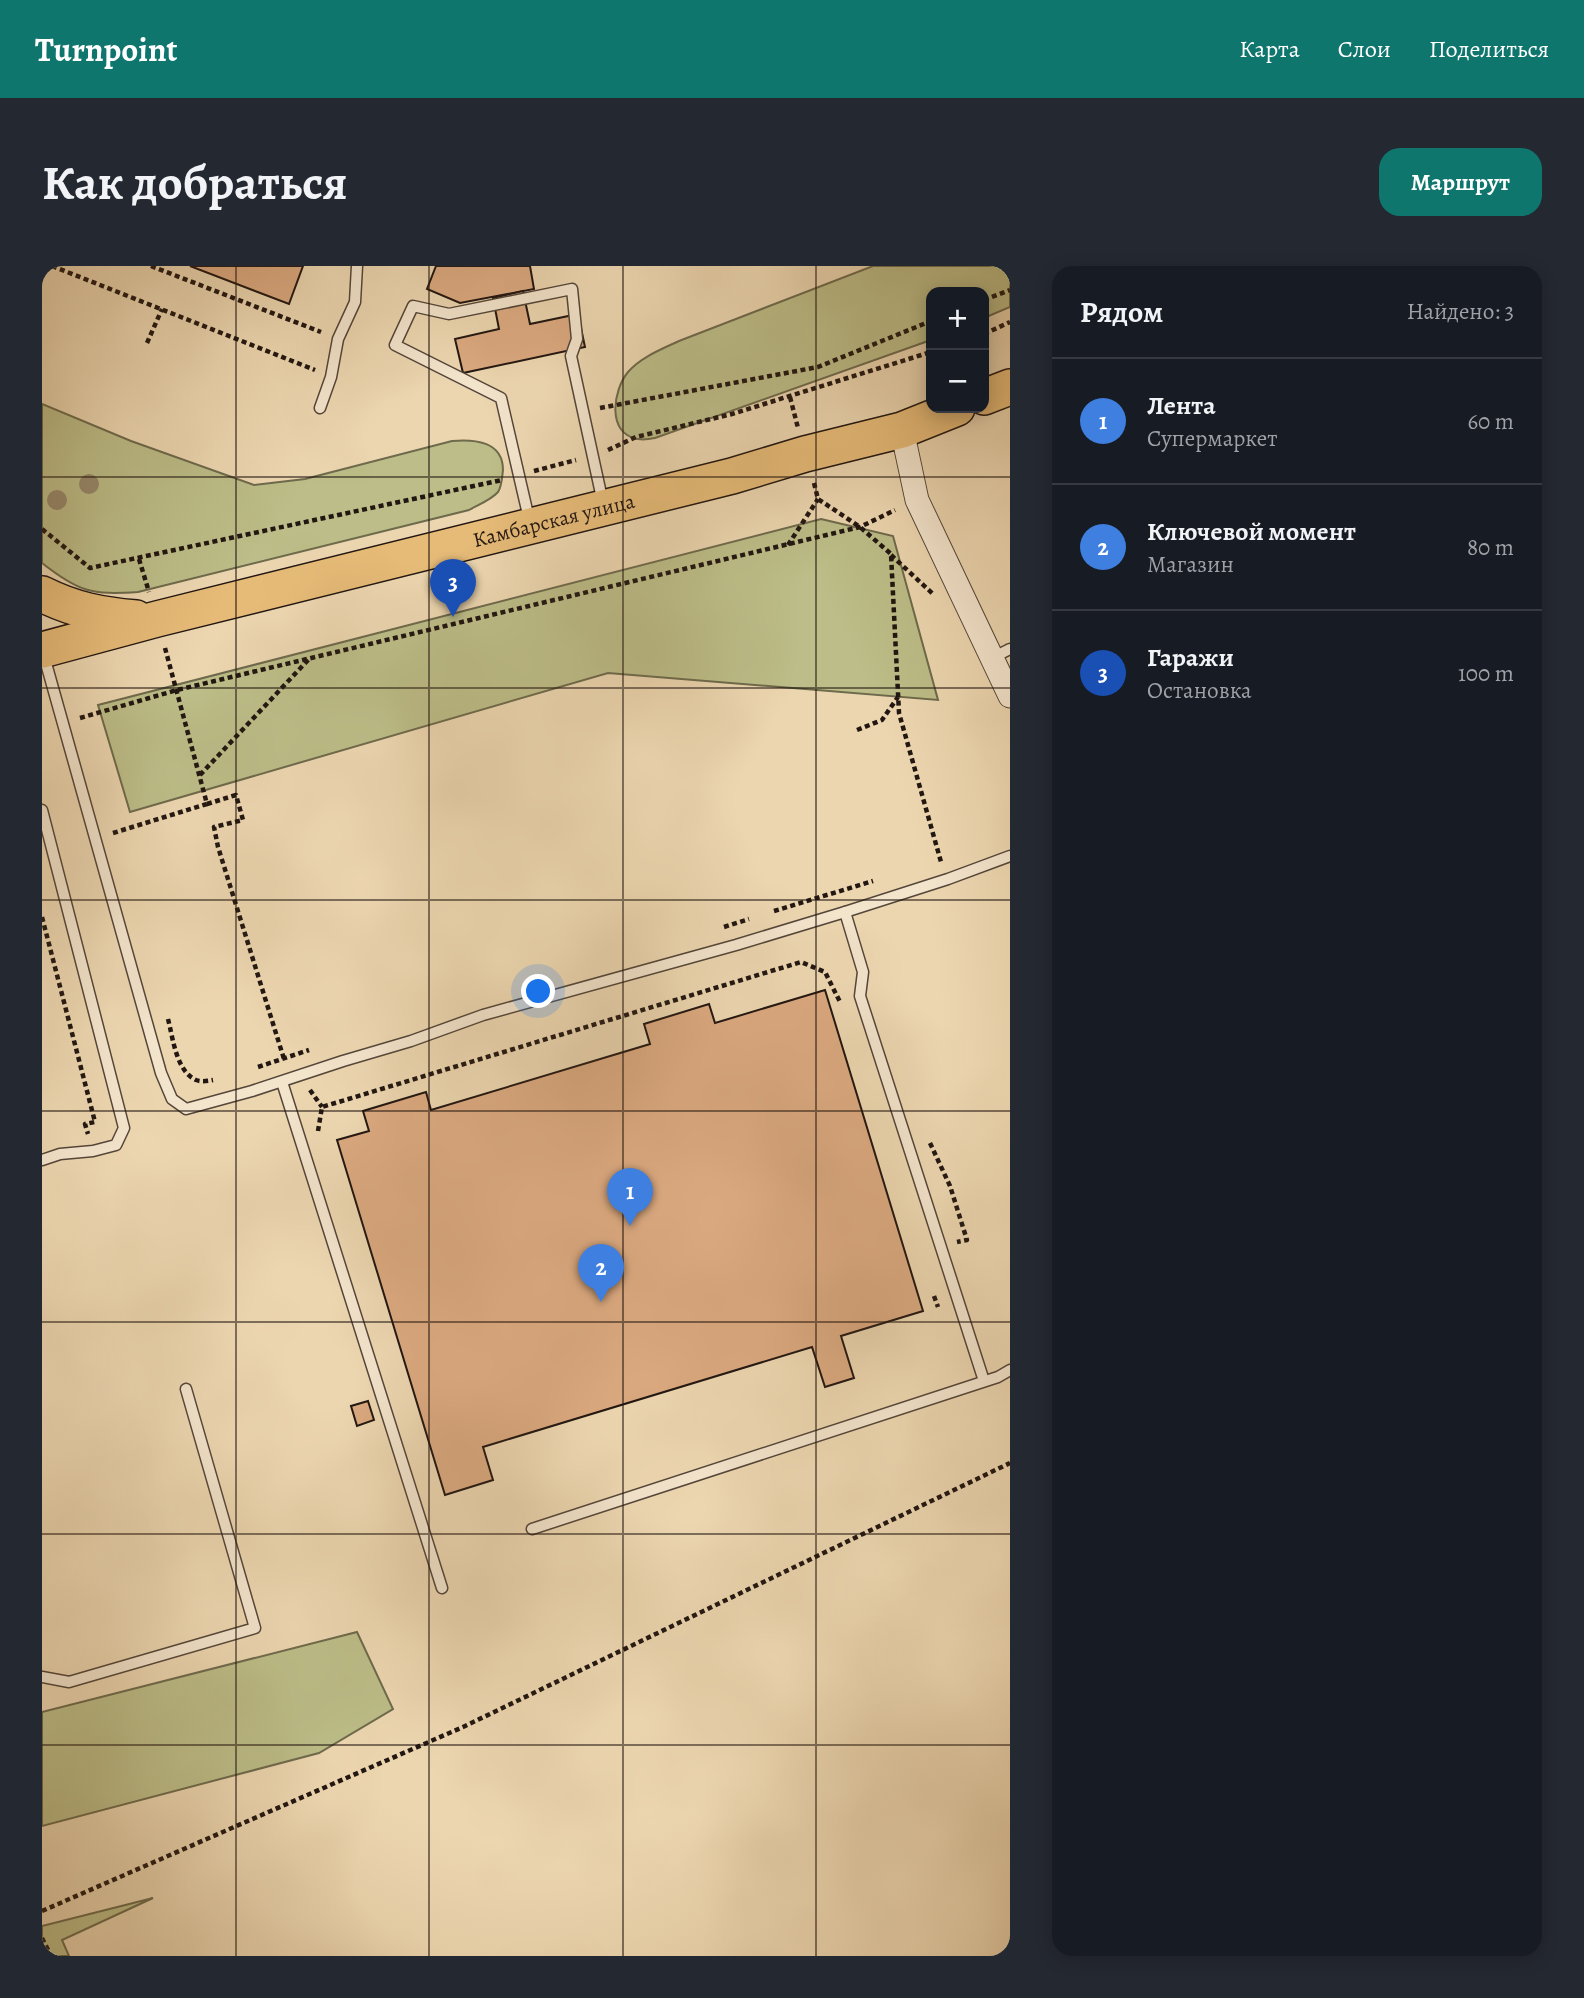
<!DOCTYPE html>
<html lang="ru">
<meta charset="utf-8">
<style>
body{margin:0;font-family:Alegreya,serif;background:#242831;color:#f1f3f6}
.controls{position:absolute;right:21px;top:21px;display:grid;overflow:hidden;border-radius:14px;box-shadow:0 4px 18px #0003}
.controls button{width:63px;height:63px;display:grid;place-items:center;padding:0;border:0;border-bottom:2px solid #363941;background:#171b24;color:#f1f3f6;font:35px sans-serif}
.you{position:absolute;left:497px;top:726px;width:24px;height:24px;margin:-18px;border:5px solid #fff;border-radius:50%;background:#1a73e8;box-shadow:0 0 0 10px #1a73e833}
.badge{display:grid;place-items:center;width:46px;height:46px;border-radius:50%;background:#0f766e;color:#fff;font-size:23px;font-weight:700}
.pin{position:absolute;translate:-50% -58px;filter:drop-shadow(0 2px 4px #0008)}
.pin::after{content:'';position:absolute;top:37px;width:24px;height:21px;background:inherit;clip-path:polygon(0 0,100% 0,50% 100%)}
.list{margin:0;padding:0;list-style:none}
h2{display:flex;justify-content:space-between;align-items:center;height:91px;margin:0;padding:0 28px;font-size:30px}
h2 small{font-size:23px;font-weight:400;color:#9ea1a6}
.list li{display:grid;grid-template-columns:46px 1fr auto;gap:21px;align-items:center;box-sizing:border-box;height:126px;padding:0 28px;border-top:2px solid #363941}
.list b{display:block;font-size:26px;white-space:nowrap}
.list p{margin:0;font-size:23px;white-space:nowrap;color:#9ea1a6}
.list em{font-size:23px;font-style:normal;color:#9ea1a6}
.map{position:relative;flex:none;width:968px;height:1690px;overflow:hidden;border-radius:21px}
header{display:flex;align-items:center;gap:42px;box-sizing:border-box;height:98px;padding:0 35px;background:#0f766e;color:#fff}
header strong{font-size:33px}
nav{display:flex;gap:38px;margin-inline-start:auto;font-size:24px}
.intro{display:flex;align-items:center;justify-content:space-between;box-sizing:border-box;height:168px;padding:0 42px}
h1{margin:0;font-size:49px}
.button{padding:18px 32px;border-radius:21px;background:#0f766e;color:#fff;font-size:24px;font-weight:700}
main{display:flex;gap:42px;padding:0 42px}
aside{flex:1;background:#171b24;border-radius:21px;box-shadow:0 4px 18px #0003}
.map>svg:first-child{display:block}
</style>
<header>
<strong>Turnpoint</strong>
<nav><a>Карта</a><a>Слои</a><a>Поделиться</a></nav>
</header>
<div class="intro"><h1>Как добраться</h1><a class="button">Маршрут</a></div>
<main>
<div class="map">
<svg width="968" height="1690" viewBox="0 0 968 1690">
<rect width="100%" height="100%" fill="#ecd6b0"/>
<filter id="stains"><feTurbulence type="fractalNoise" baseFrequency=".00286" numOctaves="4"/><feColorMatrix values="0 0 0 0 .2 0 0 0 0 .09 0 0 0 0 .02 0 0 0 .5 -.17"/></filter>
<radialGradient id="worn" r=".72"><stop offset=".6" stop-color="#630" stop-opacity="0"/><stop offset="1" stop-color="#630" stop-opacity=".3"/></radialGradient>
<!-- green -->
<g fill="#bcbd88" stroke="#6e6a4c" stroke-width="2">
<path d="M831 0H968V41L942 52V26H889V74L613 172C608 173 601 174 596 173 564 168 571 124 586 106 599 91 620 83 637 75Z"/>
<path d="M0 138 89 175 212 219 263 213 410 175C432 173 461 175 461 204 460 211 460 220 456 226 449 234 436 239 427 244L96 326C49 329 37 326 0 297Z"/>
<polygon points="779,253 851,270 896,434 566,407 88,546 56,439"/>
<polygon points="315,1366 351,1443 277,1487 0,1560 0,1446"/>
<polygon points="111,1632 20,1674 27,1690 0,1690 0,1660"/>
</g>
<!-- building -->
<g fill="#dba980" stroke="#211611" stroke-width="2">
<polygon points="148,0 261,0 247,38"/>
<polygon points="394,0 488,0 492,23 418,37 385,23"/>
<polygon points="481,25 488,58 536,48 543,81 421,107 413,73 457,63 451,32"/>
<polygon points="783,724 881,1045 799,1070 812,1112 783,1121 770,1081 441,1181 451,1214 403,1229 295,874 327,865 321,845 384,826 389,844 608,778 602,758 667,738 673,757"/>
<polygon points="326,1135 332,1154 315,1160 309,1140"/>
</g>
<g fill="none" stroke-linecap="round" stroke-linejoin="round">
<!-- lane casing -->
<g stroke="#544639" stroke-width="13">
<g id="lane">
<polyline points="278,142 289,111 296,73 313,36 315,0"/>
<polyline points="488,257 459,132 353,79 371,40 407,48 530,23 535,73 529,90 561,237"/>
<polyline points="2,390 119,807 130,833 144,843 210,825 301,795 369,775 441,749 694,679 803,646 906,613 968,590"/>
<polyline points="950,392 968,383"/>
<polyline points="0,544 82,862 74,879 51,885 18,888 0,894"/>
<polyline points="803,646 821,706 818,730 942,1115"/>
<polyline points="240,816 400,1322"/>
<polyline points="490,1263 956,1111 968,1104"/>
<polyline points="0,1411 27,1416 213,1362 144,1123"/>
</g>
</g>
<!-- street casing -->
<g stroke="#544639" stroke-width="25">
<polyline id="street" points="860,164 875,234 968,430"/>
</g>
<!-- primary casing -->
<g stroke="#211611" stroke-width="38">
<g id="primary">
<polyline points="942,131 968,121"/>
<path d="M0 328C32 344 59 349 94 352"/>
<path id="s1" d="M0 384 115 353 690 210 763 188 860 164 915 142"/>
</g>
</g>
<!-- path -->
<g stroke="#211611" stroke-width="4.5" stroke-dasharray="5 3.5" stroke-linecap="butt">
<polyline points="10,0 273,104"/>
<polyline points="109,0 279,66"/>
<polyline points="942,34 968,24"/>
<polyline points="942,68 968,56"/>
<polyline points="105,77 120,43"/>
<polyline points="748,131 756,162"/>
<polyline points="558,142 776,101 889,55"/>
<polyline points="566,184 594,171 690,148 889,86"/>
<polyline points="492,205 534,194"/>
<polyline points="772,217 776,233 818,261 849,288 857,447 899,596"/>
<polyline points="0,263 48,302 460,214"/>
<polyline points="746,279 776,233"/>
<polyline points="849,289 891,328"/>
<polyline points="97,293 107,326"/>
<polyline points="38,452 135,424 818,261 853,244"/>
<polyline points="815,464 840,454 856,431"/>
<polyline points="158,509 267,393"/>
<polyline points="165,538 194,529 201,554 172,561 176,581 242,793"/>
<polyline points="71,567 165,538 123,382"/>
<polyline points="732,645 831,615"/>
<polyline points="0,651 53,856 43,858 46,868"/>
<polyline points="682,661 707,653"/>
<path d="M126 753C131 772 134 805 154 814 159 816 166 815 171 814"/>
<polyline points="216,801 267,784"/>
<polyline points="268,824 280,841"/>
<polyline points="276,865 280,841 759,696 783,706 799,738"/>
<polyline points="888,877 908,920 925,974 915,976"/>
<polyline points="892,1030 896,1041"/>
<polyline points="0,1645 421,1461 968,1197"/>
<polyline points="0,1672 9,1690"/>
</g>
<!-- lane -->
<use href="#lane" stroke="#f3e4cc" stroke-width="10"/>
<!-- street -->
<use href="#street" stroke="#f3e4cc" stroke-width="23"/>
<!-- primary -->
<use href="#primary" stroke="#e6bb78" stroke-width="35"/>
</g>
<!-- trees -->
<g fill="#96886c">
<circle cx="47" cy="218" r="10"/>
<circle cx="15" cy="234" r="10"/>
</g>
<!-- grid -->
<path fill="none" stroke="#211611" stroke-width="2" stroke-opacity="0.55" d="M194 0V1690M387 0V1690M581 0V1690M774 0V1690M0 211H968M0 422H968M0 634H968M0 845H968M0 1056H968M0 1268H968M0 1479H968"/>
<g text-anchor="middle" stroke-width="5" stroke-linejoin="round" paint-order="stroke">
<!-- street labels -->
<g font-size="21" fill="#211611" stroke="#f3e4cc">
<text dy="7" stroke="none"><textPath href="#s1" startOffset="528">Камбарская улица</textPath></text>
</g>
</g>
<rect width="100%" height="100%" filter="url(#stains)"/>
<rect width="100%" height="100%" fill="url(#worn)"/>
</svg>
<div class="controls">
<button>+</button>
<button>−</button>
</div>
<div class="you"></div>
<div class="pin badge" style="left:588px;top:960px;background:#3f7fe0">1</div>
<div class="pin badge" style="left:559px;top:1036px;background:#3f7fe0">2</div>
<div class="pin badge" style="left:411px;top:351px;background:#1a4fb4">3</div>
</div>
<aside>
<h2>Рядом<small>Найдено: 3</small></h2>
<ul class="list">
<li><span class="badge" style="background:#3f7fe0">1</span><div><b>Лента</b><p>Супермаркет</p></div><em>60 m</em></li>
<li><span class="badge" style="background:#3f7fe0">2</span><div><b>Ключевой момент</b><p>Магазин</p></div><em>80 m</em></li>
<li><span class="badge" style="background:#1a4fb4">3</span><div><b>Гаражи</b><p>Остановка</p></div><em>100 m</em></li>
</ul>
</aside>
</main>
